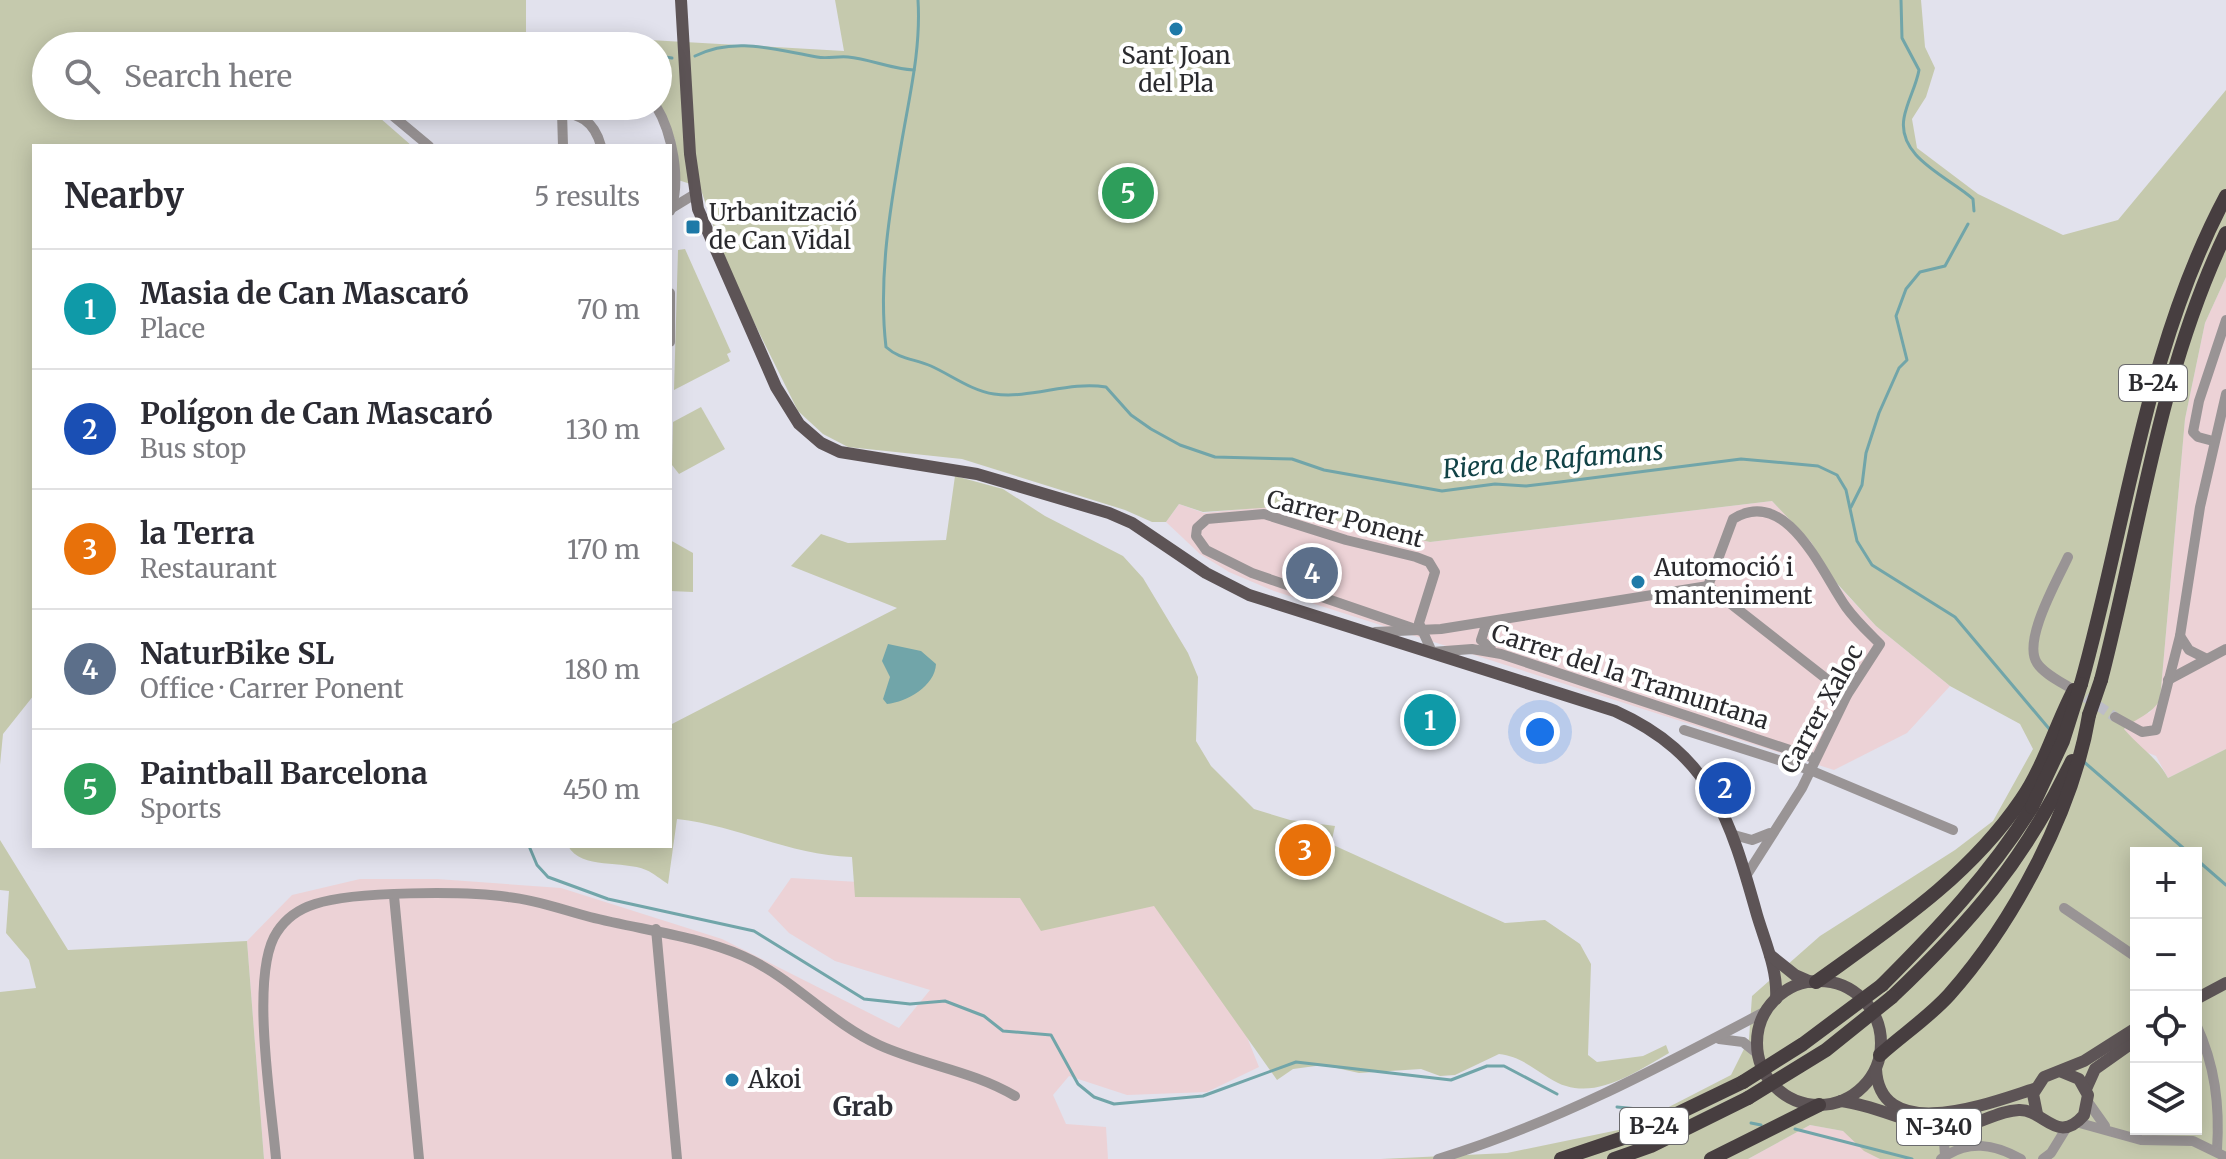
<!DOCTYPE html>
<meta charset="utf-8">
<style>
body{margin:0;font-family:Merriweather,serif;background:#f2f2f3;color:#2b2b33}
.controls{position:absolute;right:24px;bottom:24px;display:grid;overflow:hidden;border-radius:0px;box-shadow:0 4px 20px #0003}
.controls button{width:72px;height:72px;display:grid;place-items:center;padding:0;border:0;border-bottom:2px solid #e1e1e2;background:#fff;color:#2b2b33;font:40px sans-serif}
.you{position:absolute;left:1540px;top:732px;width:28px;height:28px;margin:-20px;border:6px solid #fff;border-radius:50%;background:#1a73e8;box-shadow:0 0 0 12px #1a73e833}
.badge{display:grid;place-items:center;width:52px;height:52px;border-radius:50%;background:#1e7aa8;color:#fff;font-size:26px;font-weight:700}
.pin{position:absolute;translate:-50% -50%;border:4px solid #fff;box-shadow:0 2px 8px #0006}
.list{margin:0;padding:0;list-style:none}
h2{display:flex;justify-content:space-between;align-items:center;height:104px;margin:0;padding:0 32px;font-size:34px}
h2 small{font-size:26px;font-weight:400;color:#7c7c81}
.list li{display:grid;grid-template-columns:52px 1fr auto;gap:24px;align-items:center;box-sizing:border-box;height:120px;padding:0 32px;border-top:2px solid #e1e1e2}
.list b{display:block;font-size:30px;white-space:nowrap}
.list p{margin:0;font-size:26px;white-space:nowrap;color:#7c7c81}
.list em{font-size:26px;font-style:normal;color:#7c7c81}
.icon{flex:none;width:44px;height:44px;fill:none;stroke:currentColor;stroke-width:2;stroke-linecap:round;stroke-linejoin:round}
.map{position:relative;flex:none;width:2226px;height:1159px;overflow:hidden}
.search{position:absolute;background:#fff;box-shadow:0 4px 20px #0003;left:32px;top:32px;width:640px;height:88px;display:flex;align-items:center;gap:20px;box-sizing:border-box;padding:0 28px;border-radius:44px;color:#7c7c81;font-size:30px}
.panel{position:absolute;background:#fff;box-shadow:0 4px 20px #0003;left:32px;top:144px;width:640px;height:704px;border-radius:0px}
.map>svg:first-child{display:block}
</style>
<div class="map">
<svg width="2226" height="1159" viewBox="0 0 2226 1159">
<rect width="100%" height="100%" fill="#e2e2ed"/>
<!-- industrial -->
<g fill="#ecd2d6">
<polygon points="2226,277 2226,749 2168,778 2156,756 2141,750 2124,729 2141,714 2149,713 2160,700 2185,419 2205,323"/>
<polygon points="1772,501 1811,542 1832,579 1876,626 1950,686 1907,733 1834,770 1274,591 1229,572 1200,554 1166,522 1179,504 1204,513 1274,506 1430,542"/>
<polygon points="791,878 1164,900 1233,1002 1259,1067 1207,1092 1127,1095 1069,1076 1053,1095 1066,1124 1106,1127 1108,1159 264,1159 247,941 292,895 360,879 437,879 561,888 722,939 899,1028 930,990 835,961 789,933 768,911"/>
<polygon points="1810,1125 1843,1131 1880,1159 1748,1159"/>
</g>
<!-- green -->
<g fill="#c5c9ad" fill-rule="evenodd">
<path d="M0 0H526V33L844 51 835 0H1921L1925 47 1935 68 1926 97 1912 119 1917 148 1978 194 2063 235 2118 220 2226 90V277L2205 323 2185 419 2160 700C2152 714 2136 718 2124 729 2140 748 2156 756 2168 778L2226 749V1159H1880L1864 1151 1843 1131 1810 1125 1748 1159H1381L1507 1153 1628 1128 1731 1075 1749 1039 1752 996 1820 936 1955 850 1993 821 2033 749 2020 724 1950 686 1876 626 1832 578 1811 542 1772 501 1430 542 1276 507 1203 512 1179 504 1166 522H1152L1125 510 962 459 848 447 823 434 798 411 729 272 700 187 678 180 675 140 658 102V46H437L432 34 380 39 362 46H46V106H358L380 118 412 146H34V695L3 734 0 765ZM2136 853H2196V1129H2136Z"/>
<polygon points="685,249 731,352 727,354 730,361 674,390 678,250"/>
<polygon points="701,407 725,449 679,474 672,465 673,422"/>
<path d="M955 476 1003 489 1045 516 1123 556 1143 578 1188 653 1198 677 1196 741 1211 766 1254 809 1290 820 1335 826 1331 844 1505 923 1545 920 1580 944 1591 964 1588 1055 1597 1062 1643 1056 1666 1045 1669 1053C1632 1074 1590 1105 1549 1078 1533 1068 1519 1056 1499 1054L1455 1075 1440 1076 1421 1069 1359 1073 1323 1065 1293 1069 1277 1080 1154 906 1041 931 1020 898 855 897 852 857C789 855 739 826 677 819L668 884C661 880 654 873 646 870 624 860 581 870 568 846H670V725L897 608 791 566 821 534 848 543 946 540Z"/>
<polygon points="670,540 693,553 693,592 670,591"/>
<polygon points="0,840 68,950 247,941 264,1159 0,1159 0,992 36,988 29,960 6,933 9,891 0,890"/>
</g>
<!-- water -->
<path fill="#71a5a9" d="M888 644 921 651 936 664C935 686 907 702 887 704L883 699 890 677 882 661Z"/>
<g fill="none" stroke-linecap="round" stroke-linejoin="round">
<!-- stream -->
<g stroke="#71a5a9" stroke-width="3">
<path d="M918 0C921 48 910 93 902 140 890 208 878 279 886 347 899 359 915 359 931 366 951 375 972 391 994 394 1032 399 1068 381 1106 387L1131 415 1151 429 1180 445 1215 457 1292 459 1324 470 1442 491 1495 484 1526 486 1560 482 1741 459 1818 466 1837 475 1846 490 1857 541 1872 565 1955 617 2051 731"/>
<path d="M1901 0 1902 38 1919 70C1916 87 1907 101 1904 118 1897 158 1949 177 1973 199L1974 211"/>
<polyline points="453,46 468,46"/>
<polyline points="658,56 672,58"/>
<path d="M695 56C735 36 775 50 817 57 827 59 837 56 848 57 870 59 891 69 914 70"/>
<polyline points="1851,507 1862,485 1866,453 1879,413 1899,368 1907,360 1896,316 1906,289 1920,272 1945,266 1968,224"/>
<polyline points="2083,761 2189,853"/>
<polyline points="529,846 537,865 548,877 608,899 754,931 864,999 910,1004 945,1001 984,1016 1003,1031 1051,1035 1078,1084 1094,1097 1114,1104 1203,1096 1296,1062 1451,1080 1487,1066 1504,1066 1557,1094"/>
<polyline points="2196,859 2226,885"/>
<polyline points="1617,1107 1638,1109"/>
<polyline points="1751,1123 1761,1125"/>
<polyline points="1795,1129 1912,1159"/>
</g>
<!-- minor-tunnel -->
<polyline stroke="#bdbdc7" stroke-width="10" stroke-dasharray="10 5" stroke-linecap="butt" points="2073,689 2115,717"/>
<!-- minor -->
<g stroke="#999495" stroke-width="10">
<polyline points="381,106 429,146"/>
<path d="M542 106C572 115 592 113 601 146"/>
<path d="M656 106C672 132 682 182 670 211"/>
<polyline points="562,112 563,146"/>
<polyline points="672,208 695,194"/>
<polyline points="670,293 670,342"/>
<polyline points="2213,441 2198,437 2193,432 2199,401 2226,320"/>
<path d="M2068 557C2058 579 2022 641 2037 663 2044 674 2061 682 2072 689"/>
<path d="M1708 586 1733 519C1787 485 1822 573 1846 607 1856 621 1868 632 1880 644L1847 695 1802 788 1746 876"/>
<polyline points="1487,622 1481,640 1491,649"/>
<polyline points="1421,631 1252,573 1206,550 1196,536 1197,528 1207,519 1264,514 1346,540 1416,557 1429,562 1435,572 1419,623 1432,652 1472,649 1501,654 1814,758"/>
<polyline points="1375,632 1441,629 1708,586 1847,695"/>
<polyline points="2180,636 2189,650 2207,659"/>
<polyline points="2168,680 2226,649"/>
<polyline points="2115,717 2142,732 2156,730 2180,636 2200,507 2226,394"/>
<polyline points="1684,730 1810,770 1953,830"/>
<polyline points="1734,835 1752,840 1770,833"/>
<polyline points="394,896 419,1159"/>
<polyline points="2064,908 2136,957"/>
<polyline points="656,929 677,1159"/>
<path d="M2196 1024C2215 1065 2220 1105 2217 1150"/>
<polyline points="1719,1039 1743,1042 1758,1054"/>
<polyline points="2088,1102 2105,1126"/>
<polyline points="2076,1122 2141,1140 2193,1141 2226,1157"/>
<polyline points="1936,1127 1944,1141 1945,1156"/>
<path d="M276 1159C272 1107 249 973 277 932 286 918 299 909 315 904 354 891 466 891 508 897 537 900 563 910 590 917 641 930 694 935 743 956 793 978 829 1022 879 1045 923 1065 973 1071 1015 1096"/>
<path d="M1438 1159C1553 1124 1660 1067 1766 1011"/>
<path d="M1941 1159C1968 1139 1994 1144 2021 1159"/>
<polyline points="2043,1159 2051,1153 2067,1127"/>
</g>
<!-- major -->
<g stroke="#5d5456" stroke-width="12">
<path d="M681 0 690 154 698 209 776 387 799 424 821 443 840 452 977 474 1109 513 1132 523 1206 573 1249 595 1615 711C1712 755 1730 819 1757 915 1765 942 1778 970 1776 999"/>
<polyline points="1770,955 1795,975 1811,982"/>
<circle cx="1819" cy="1043" r="62"/>
<polyline points="2196,999 2226,983"/>
<path d="M1876 1069C1880 1147 1995 1101 2034 1089"/>
<polyline points="2086,1089 2095,1069 2136,1040"/>
<path d="M1841 1101C1880 1106 1913 1127 1948 1128 1974 1129 1994 1111 2019 1110 2044 1109 2057 1146 2084 1115L2088 1095 2079 1079 2062 1072"/>
<polyline points="2037,1114 2033,1094 2044,1077 2084,1061 2136,1028"/>
</g>
<!-- highway -->
<g stroke="#473e40" stroke-width="14">
<path d="M2101 680C2140 530 2158 375 2226 233"/>
<path d="M2081 684C2127 521 2145 348 2226 196"/>
<path d="M1816 982C1891 928 1968 878 2021 800 2044 767 2055 726 2074 690"/>
<path d="M1882 985C1938 929 1990 874 2032 807"/>
<path d="M1892 997C1971 922 2024 861 2072 761"/>
<path d="M1880 1055C1902 1035 1928 1018 1949 995 2013 923 2073 811 2089 715"/>
<polyline points="1561,1159 1635,1134 1743,1082"/>
<polyline points="1614,1159 1651,1146 1748,1098"/>
<polyline points="1711,1159 1819,1105"/>
</g>
<!-- highway-bridge -->
<g stroke="#473e40" stroke-width="14">
<polyline points="2089,715 2101,680"/>
<polyline points="2032,807 2063,741 2081,684"/>
<polyline points="1743,1082 1803,1044 1882,985"/>
<polyline points="1748,1098 1826,1050 1892,997"/>
</g>
</g>
<!-- markers -->
<g fill="#1e7aa8" stroke="#fff" stroke-width="3">
<circle cx="1176" cy="29" r="8"/>
<rect x="685" y="219" width="16" height="16" rx="4"/>
<circle cx="1638" cy="582" r="8"/>
<circle cx="732" cy="1080" r="8"/>
</g>
<g text-anchor="middle" stroke-width="8" stroke-linejoin="round" paint-order="stroke">
<!-- shield labels -->
<g fill="#fff" stroke="#6a6a6d" stroke-width="2">
<rect x="2119" y="365" width="68" height="36" rx="6"/>
<rect x="1620" y="1108" width="68" height="36" rx="6"/>
<rect x="1897" y="1109" width="84" height="36" rx="6"/>
</g>
<g font-size="22" font-weight="bold" fill="#2a2a2e">
<text x="2153" y="391">B-24</text>
<text x="1654" y="1134">B-24</text>
<text x="1939" y="1135">N-340</text>
</g>
<!-- poi labels -->
<g font-size="24" fill="#2a2a2e" stroke="#fff" text-anchor="start">
<text x="1176" y="64" text-anchor="middle">Sant Joan<tspan x="1176" dy="28">del Pla</tspan></text>
<text x="709" y="221">Urbanització<tspan x="709" dy="28">de Can Vidal</tspan></text>
<text x="1654" y="576">Automoció i<tspan x="1654" dy="28">manteniment</tspan></text>
<text x="748" y="1088">Akoi</text>
</g>
<!-- street labels -->
<g font-size="24" fill="#2a2a2e" stroke="#fff">
<text transform="translate(1345 519) rotate(15)" y="8">Carrer Ponent</text>
<text transform="translate(1630 677) rotate(18)" y="8">Carrer del la Tramuntana</text>
<text transform="translate(1822 709) rotate(-61)" y="8">Carrer Xaloc</text>
</g>
<!-- water labels -->
<g font-size="26" font-style="italic" fill="#114246" stroke="#fff">
<text transform="translate(1553 460) rotate(-5)" y="9">Riera de Rafamans</text>
</g>
<!-- neighbourhood labels -->
<g font-size="26" font-weight="bold" fill="#2e2f37" stroke="#fff">
<text x="863" y="1116">Grab</text>
</g>
</g>
</svg>
<div class="controls">
<button>+</button>
<button>−</button>
<button><svg class="icon" aria-label="locate" viewBox="0 0 24 24"><circle cx="12" cy="12" r="6"/><path d="M12 2v4M12 18v4M2 12h4M18 12h4"/></svg></button>
<button><svg class="icon" aria-label="layers" viewBox="0 0 24 24"><path d="M12 4l9 5-9 5-9-5zM3 14l9 5 9-5"/></svg></button>
</div>
<div class="you"></div>
<div class="pin badge" style="left:1430px;top:720px;background:#0f9aa8">1</div>
<div class="pin badge" style="left:1725px;top:788px;background:#1a4fb4">2</div>
<div class="pin badge" style="left:1305px;top:850px;background:#e8710a">3</div>
<div class="pin badge" style="left:1312px;top:573px;background:#5c6f8a">4</div>
<div class="pin badge" style="left:1128px;top:193px;background:#2e9e5b">5</div>
<div class="search"><svg class="icon" aria-label="search" viewBox="0 0 24 24"><circle cx="10" cy="10" r="6"/><path d="M15 15l6 6"/></svg>Search here</div>
<section class="panel">
<h2>Nearby<small>5 results</small></h2>
<ul class="list">
<li><span class="badge" style="background:#0f9aa8">1</span><div><b>Masia de Can Mascaró</b><p>Place</p></div><em>70 m</em></li>
<li><span class="badge" style="background:#1a4fb4">2</span><div><b>Polígon de Can Mascaró</b><p>Bus stop</p></div><em>130 m</em></li>
<li><span class="badge" style="background:#e8710a">3</span><div><b>la Terra</b><p>Restaurant</p></div><em>170 m</em></li>
<li><span class="badge" style="background:#5c6f8a">4</span><div><b>NaturBike SL</b><p>Office · Carrer Ponent</p></div><em>180 m</em></li>
<li><span class="badge" style="background:#2e9e5b">5</span><div><b>Paintball Barcelona</b><p>Sports</p></div><em>450 m</em></li>
</ul>
</section>
</div>
